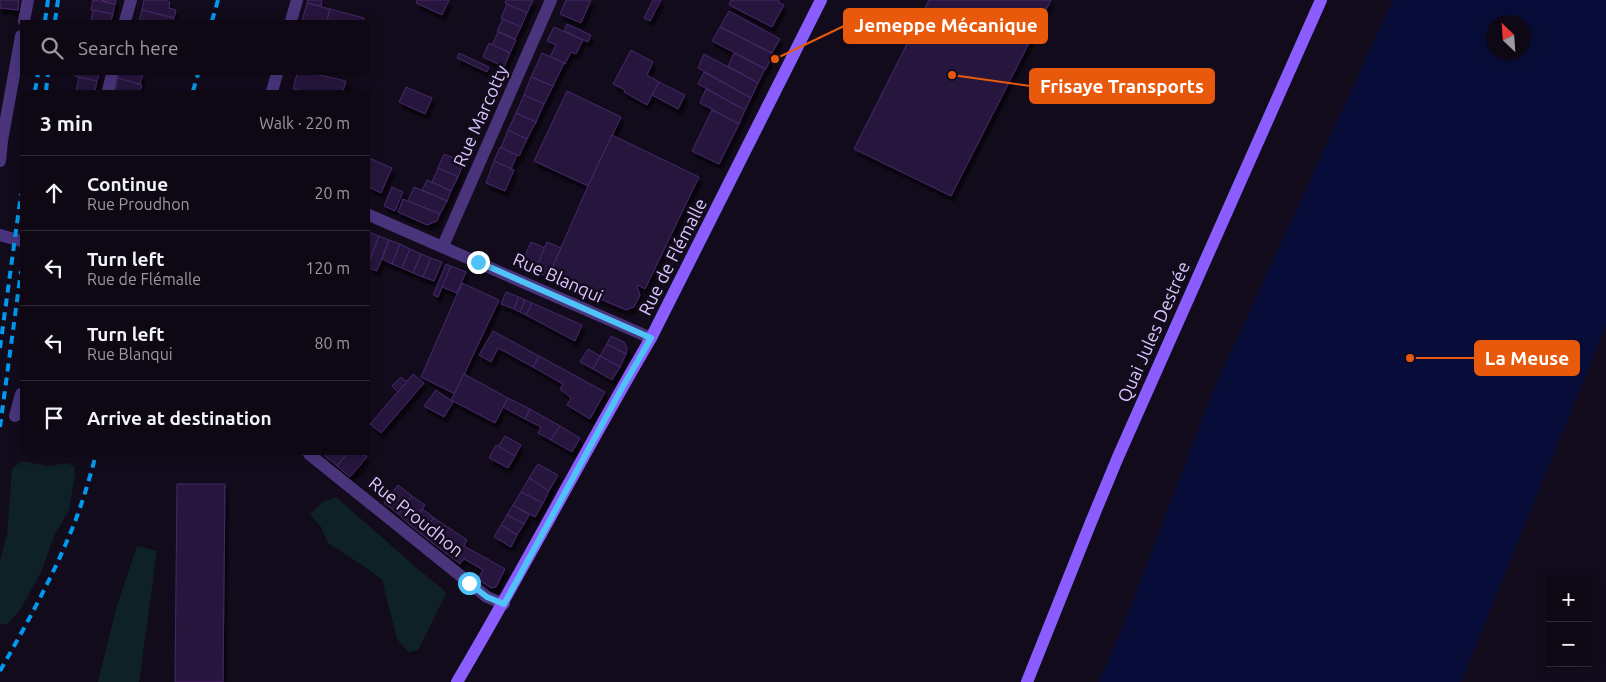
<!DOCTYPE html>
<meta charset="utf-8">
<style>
body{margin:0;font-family:Ubuntu,sans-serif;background:#17111e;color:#f1f3f6}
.controls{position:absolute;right:15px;bottom:15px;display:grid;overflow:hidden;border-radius:0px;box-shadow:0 2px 12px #0003}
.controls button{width:45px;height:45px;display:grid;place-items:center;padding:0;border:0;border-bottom:1px solid #2e2934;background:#0e0815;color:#f1f3f6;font:25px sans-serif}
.compass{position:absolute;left:1486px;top:15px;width:45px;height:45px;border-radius:50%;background:#0e0815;box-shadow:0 2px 12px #0003;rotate:335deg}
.stop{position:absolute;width:15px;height:15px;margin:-11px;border:4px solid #4fc3f7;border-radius:50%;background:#fff}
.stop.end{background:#4fc3f7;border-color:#fff;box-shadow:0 1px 5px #0008}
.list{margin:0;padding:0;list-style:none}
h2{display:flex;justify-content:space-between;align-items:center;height:65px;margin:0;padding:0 20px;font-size:21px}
h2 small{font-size:16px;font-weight:400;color:#9b9aa0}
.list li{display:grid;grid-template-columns:32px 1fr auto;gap:15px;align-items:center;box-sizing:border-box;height:75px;padding:0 20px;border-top:1px solid #2e2934}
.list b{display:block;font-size:19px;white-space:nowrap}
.list p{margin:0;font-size:16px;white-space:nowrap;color:#9b9aa0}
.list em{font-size:16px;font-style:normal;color:#9b9aa0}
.icon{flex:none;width:28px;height:28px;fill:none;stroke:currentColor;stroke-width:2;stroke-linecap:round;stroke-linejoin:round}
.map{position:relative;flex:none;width:1606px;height:682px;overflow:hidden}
.search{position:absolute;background:#0e0815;box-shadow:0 2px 12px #0003;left:20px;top:20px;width:350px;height:55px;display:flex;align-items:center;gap:12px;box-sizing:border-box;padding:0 18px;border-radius:0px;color:#9b9aa0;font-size:19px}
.panel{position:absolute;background:#0e0815;box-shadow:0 2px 12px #0003;left:20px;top:90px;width:350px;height:365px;border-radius:0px}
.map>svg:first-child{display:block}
</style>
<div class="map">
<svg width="1606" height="682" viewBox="0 0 1606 682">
<defs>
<filter id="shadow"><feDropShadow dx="3" dy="5.5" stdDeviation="1" flood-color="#0009"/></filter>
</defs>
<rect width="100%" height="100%" fill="#120b1c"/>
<!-- green -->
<g fill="#0e2126">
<polygon points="21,461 48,466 68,463 74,467 75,474 69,510 54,536 41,572 20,610 7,624 0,624 0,561 7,535 12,469"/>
<path d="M336 497 418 569 444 590 446 595C435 613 428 632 418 650L408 652 397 639 382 580 365 567 328 543 321 527 310 514 323 502Z"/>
<polygon points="137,546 157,551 139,682 98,682 116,609"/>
</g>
<!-- water -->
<path fill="#070d38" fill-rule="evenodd" d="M1393 0H1606V325L1461 682H1099L1126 619 1213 391ZM1494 22H1524V52H1494Z"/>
<!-- building -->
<g fill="#28173d" stroke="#46286a" filter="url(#shadow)">
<polygon points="0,0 19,0 18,10 0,8"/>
<polygon points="93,0 115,4 113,14 91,10"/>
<polygon points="101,0 116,0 115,4"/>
<polygon points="144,0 166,0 170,2 169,8 176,10 174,18 142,10"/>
<polygon points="308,0 322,0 321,6 307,3"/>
<polygon points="417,0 449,0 442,15 416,3"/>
<polygon points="506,0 533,0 527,13 505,3"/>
<polygon points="566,0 591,0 581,23 560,14"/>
<polygon points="653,0 661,0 650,21 644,18"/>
<polygon points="731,0 779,0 778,2 784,5 772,27 729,5"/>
<polygon points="929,0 1051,0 951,196 854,149"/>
<polygon points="307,3 330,9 327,21 302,21"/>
<polygon points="507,4 527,13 521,27 501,18"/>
<polygon points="330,9 364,18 363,21 327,21"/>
<polygon points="93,10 113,14 111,21 91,21"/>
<polygon points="142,10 174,18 173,21 139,21"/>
<polygon points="729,11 780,39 772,53 720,27"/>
<polygon points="503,19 521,27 515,39 497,31"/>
<polygon points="567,24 591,35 588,42 564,31"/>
<polygon points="554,27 583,40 576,54 571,52 565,64 550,57 556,45 547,41"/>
<polygon points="720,27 773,54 766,69 712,41"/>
<polygon points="498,32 516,40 510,53 492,45"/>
<polygon points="489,43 510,53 504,67 483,57"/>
<polygon points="631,50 653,62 647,75 659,82 647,105 624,92 625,90 613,84"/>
<polygon points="459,53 489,67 487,72 457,58"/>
<polygon points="542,53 564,63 553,86 531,77"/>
<polygon points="734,53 765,69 758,83 728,66"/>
<polygon points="704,54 758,83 751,98 698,68"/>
<polygon points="704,72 751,98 745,110 698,84"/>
<polygon points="75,74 99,74 97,81 75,76"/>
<polygon points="119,74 143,74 140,84 118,78"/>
<polygon points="297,74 315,74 346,81 343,91 303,91 293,89"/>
<polygon points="79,77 97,81 95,91 76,91"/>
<polygon points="531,77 553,86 544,104 524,95"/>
<polygon points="118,78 142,85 140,91 115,91"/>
<polygon points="659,82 685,95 678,109 652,95"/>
<polygon points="406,87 432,98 425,114 399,102"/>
<polygon points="706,89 745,110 739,124 700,103"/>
<polygon points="567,91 621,117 588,186 534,161"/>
<polygon points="524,95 544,104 536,122 516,113"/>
<polygon points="712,110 739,124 719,164 692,151"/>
<polygon points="516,113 536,122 527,139 508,130"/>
<polygon points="508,130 527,139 519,156 501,148"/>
<polygon points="612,135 699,177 645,289 638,285 637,286 640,295 634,307 626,310 548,277 588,186"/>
<polygon points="500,147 517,155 511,169 494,161"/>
<polygon points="444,154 464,162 458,177 438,168"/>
<polygon points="369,158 392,168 381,193 369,187"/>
<polygon points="494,161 514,170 505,191 486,183"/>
<polygon points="438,168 458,177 451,191 432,182"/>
<polygon points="427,180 451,191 447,201 422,190"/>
<polygon points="392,187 403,192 395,211 384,206"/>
<polygon points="414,187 447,201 440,214 408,201"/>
<polygon points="403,199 440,214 437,221 427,225 398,212"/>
<polygon points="369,232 379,236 371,256 369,255"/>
<polygon points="379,236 389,240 377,271 369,268 369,262"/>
<polygon points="389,240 400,244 392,264 382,259"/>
<polygon points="531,242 545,248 535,271 521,265"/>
<polygon points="547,242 561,248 548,277 535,271"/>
<polygon points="400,244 410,249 402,268 392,264"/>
<polygon points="410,249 421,254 413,273 402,268"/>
<polygon points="421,254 431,258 423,277 413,273"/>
<polygon points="431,258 442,262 434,281 423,277"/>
<polygon points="446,264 451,266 438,297 433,295"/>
<polygon points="451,266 466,272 457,293 442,287"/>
<polygon points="462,283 499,300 455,394 421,377"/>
<polygon points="506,292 519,297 514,309 501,304"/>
<polygon points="519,297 525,300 520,312 514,309"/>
<polygon points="525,300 532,303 526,315 520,312"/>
<polygon points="532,303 582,325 575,341 526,315"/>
<polygon points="493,331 539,356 533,367 498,348 491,362 479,355"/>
<polygon points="611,336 624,342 627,349 626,354 607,344"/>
<polygon points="607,344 626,354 620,367 600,356"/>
<polygon points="588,349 600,356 593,369 580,362"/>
<polygon points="539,356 605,392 590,419 567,405 571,398 560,389 563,384 533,367"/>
<polygon points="600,356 620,367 612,380 593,369"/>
<polygon points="413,374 424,383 381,433 370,424"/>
<polygon points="464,374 508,398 495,423 451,400"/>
<polygon points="401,377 407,382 398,392 392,386"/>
<polygon points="436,390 453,402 444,417 424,406"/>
<polygon points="508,398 530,409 525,419 503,407"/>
<polygon points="530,409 560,426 551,440 538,433 541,427 525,419"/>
<polygon points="560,426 580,438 572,452 551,440"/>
<polygon points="505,436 521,445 515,456 498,447"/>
<polygon points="496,445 515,456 508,468 489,458"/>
<polygon points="327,454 347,454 337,466 325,456"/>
<polygon points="347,454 362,454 367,457 350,477 337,466"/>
<polygon points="538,464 558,475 549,491 529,478"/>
<polygon points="529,478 549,491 543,503 521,492"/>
<polygon points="177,484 225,484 223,682 175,682"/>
<polygon points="398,485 412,496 398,514 384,503"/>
<polygon points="521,492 543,503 535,517 513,505"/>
<polygon points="412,496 425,505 410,525 398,514"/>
<polygon points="513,505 529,515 524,524 507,515"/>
<polygon points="423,509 434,518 421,534 410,525"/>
<polygon points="507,515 524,524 517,535 501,525"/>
<polygon points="434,518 467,540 464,546 505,569 496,587 491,588 478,579 483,570 464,559 460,564 421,534"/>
<polygon points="501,525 517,535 511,547 494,537"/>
</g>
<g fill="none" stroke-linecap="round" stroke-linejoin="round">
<!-- street -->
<g stroke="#4a357c" stroke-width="12">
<polyline points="24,21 28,0"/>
<polyline points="125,21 131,0"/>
<polyline points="291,21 297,0"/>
<polyline points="108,91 112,74"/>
<polyline points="272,91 277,74"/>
<polyline points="0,161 2,141 21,36"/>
<polyline points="369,215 651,338"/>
<polyline points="0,235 21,241"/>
<polyline points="443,246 551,0"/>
<polyline points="15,416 21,394"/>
<polyline points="309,454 487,597 504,604"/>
</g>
<!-- secondary -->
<g stroke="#8b5dff" stroke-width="12">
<path d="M457 682C524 569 584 452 651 338L821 0"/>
<polyline points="1027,682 1091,522 1118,457 1321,0"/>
</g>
<!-- rail -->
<g stroke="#009bf1" stroke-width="4" stroke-dasharray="8 6" stroke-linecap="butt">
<polyline points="45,21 48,0"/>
<polyline points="55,21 58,0"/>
<polyline points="212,21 218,0"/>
<polyline points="35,91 38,74"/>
<polyline points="46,91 48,74"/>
<polyline points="193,91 198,74"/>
<polyline points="0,348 21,194"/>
<polyline points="0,427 21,271"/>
<path d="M0 671C25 627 50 582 70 534 81 508 89 481 96 454"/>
</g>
</g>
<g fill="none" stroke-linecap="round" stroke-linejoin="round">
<!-- route -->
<polyline stroke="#4fc3f7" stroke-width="6" points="469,583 487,597 504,604 622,388 651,338 478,262"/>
</g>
<g text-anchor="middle" stroke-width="5" stroke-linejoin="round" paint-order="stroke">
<!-- street labels -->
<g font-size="18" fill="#dbc6ff" stroke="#120b1c">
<text transform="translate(481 116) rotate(-66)" y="6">Rue Marcotty</text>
<text transform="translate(673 257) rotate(-63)" y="6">Rue de Flémalle</text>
<text transform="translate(558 278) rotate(24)" y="6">Rue Blanqui</text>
<text transform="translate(1154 332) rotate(-66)" y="6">Quai Jules Destrée</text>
<text transform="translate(416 517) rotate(39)" y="6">Rue Proudhon</text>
</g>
</g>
<!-- callouts -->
<path fill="none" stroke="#e8590c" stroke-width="2" d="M775 59L844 26M952 75L1030 86M1410 358L1475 358"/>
<g fill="#e8590c" stroke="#120b1c" stroke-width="2">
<circle cx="775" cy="59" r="5"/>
<circle cx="952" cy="75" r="5"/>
<circle cx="1410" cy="358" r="5"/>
</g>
<g fill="#e8590c" stroke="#e8590c" stroke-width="2">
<rect x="844" y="9" width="203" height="34" rx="5"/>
<rect x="1030" y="69" width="184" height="34" rx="5"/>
<rect x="1475" y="341" width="104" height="34" rx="5"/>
</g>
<g font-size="19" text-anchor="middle" font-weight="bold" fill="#fff">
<text x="946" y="32">Jemeppe Mécanique</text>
<text x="1122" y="93">Frisaye Transports</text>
<text x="1527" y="365">La Meuse</text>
</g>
</svg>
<div class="controls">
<button>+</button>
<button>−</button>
</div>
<svg class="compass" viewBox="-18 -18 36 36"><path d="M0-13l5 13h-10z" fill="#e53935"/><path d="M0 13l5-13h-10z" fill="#9b9aa0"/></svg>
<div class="stop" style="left:469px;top:583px"></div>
<div class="stop end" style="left:478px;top:262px"></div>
<div class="search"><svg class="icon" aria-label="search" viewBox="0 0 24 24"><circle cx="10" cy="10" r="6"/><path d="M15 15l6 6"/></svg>Search here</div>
<section class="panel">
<h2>3 min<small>Walk · 220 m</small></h2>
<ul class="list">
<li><svg class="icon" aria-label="ahead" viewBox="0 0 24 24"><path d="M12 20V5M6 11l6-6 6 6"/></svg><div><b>Continue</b><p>Rue Proudhon</p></div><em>20 m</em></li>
<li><svg class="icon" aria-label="left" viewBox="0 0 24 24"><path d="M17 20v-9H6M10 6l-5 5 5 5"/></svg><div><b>Turn left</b><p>Rue de Flémalle</p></div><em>120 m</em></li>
<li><svg class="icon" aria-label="left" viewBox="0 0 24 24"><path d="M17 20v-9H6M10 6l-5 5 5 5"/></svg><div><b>Turn left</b><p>Rue Blanqui</p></div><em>80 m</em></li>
<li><svg class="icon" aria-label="arrive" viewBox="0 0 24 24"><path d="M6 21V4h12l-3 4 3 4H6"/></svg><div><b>Arrive at destination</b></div></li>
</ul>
</section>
</div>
